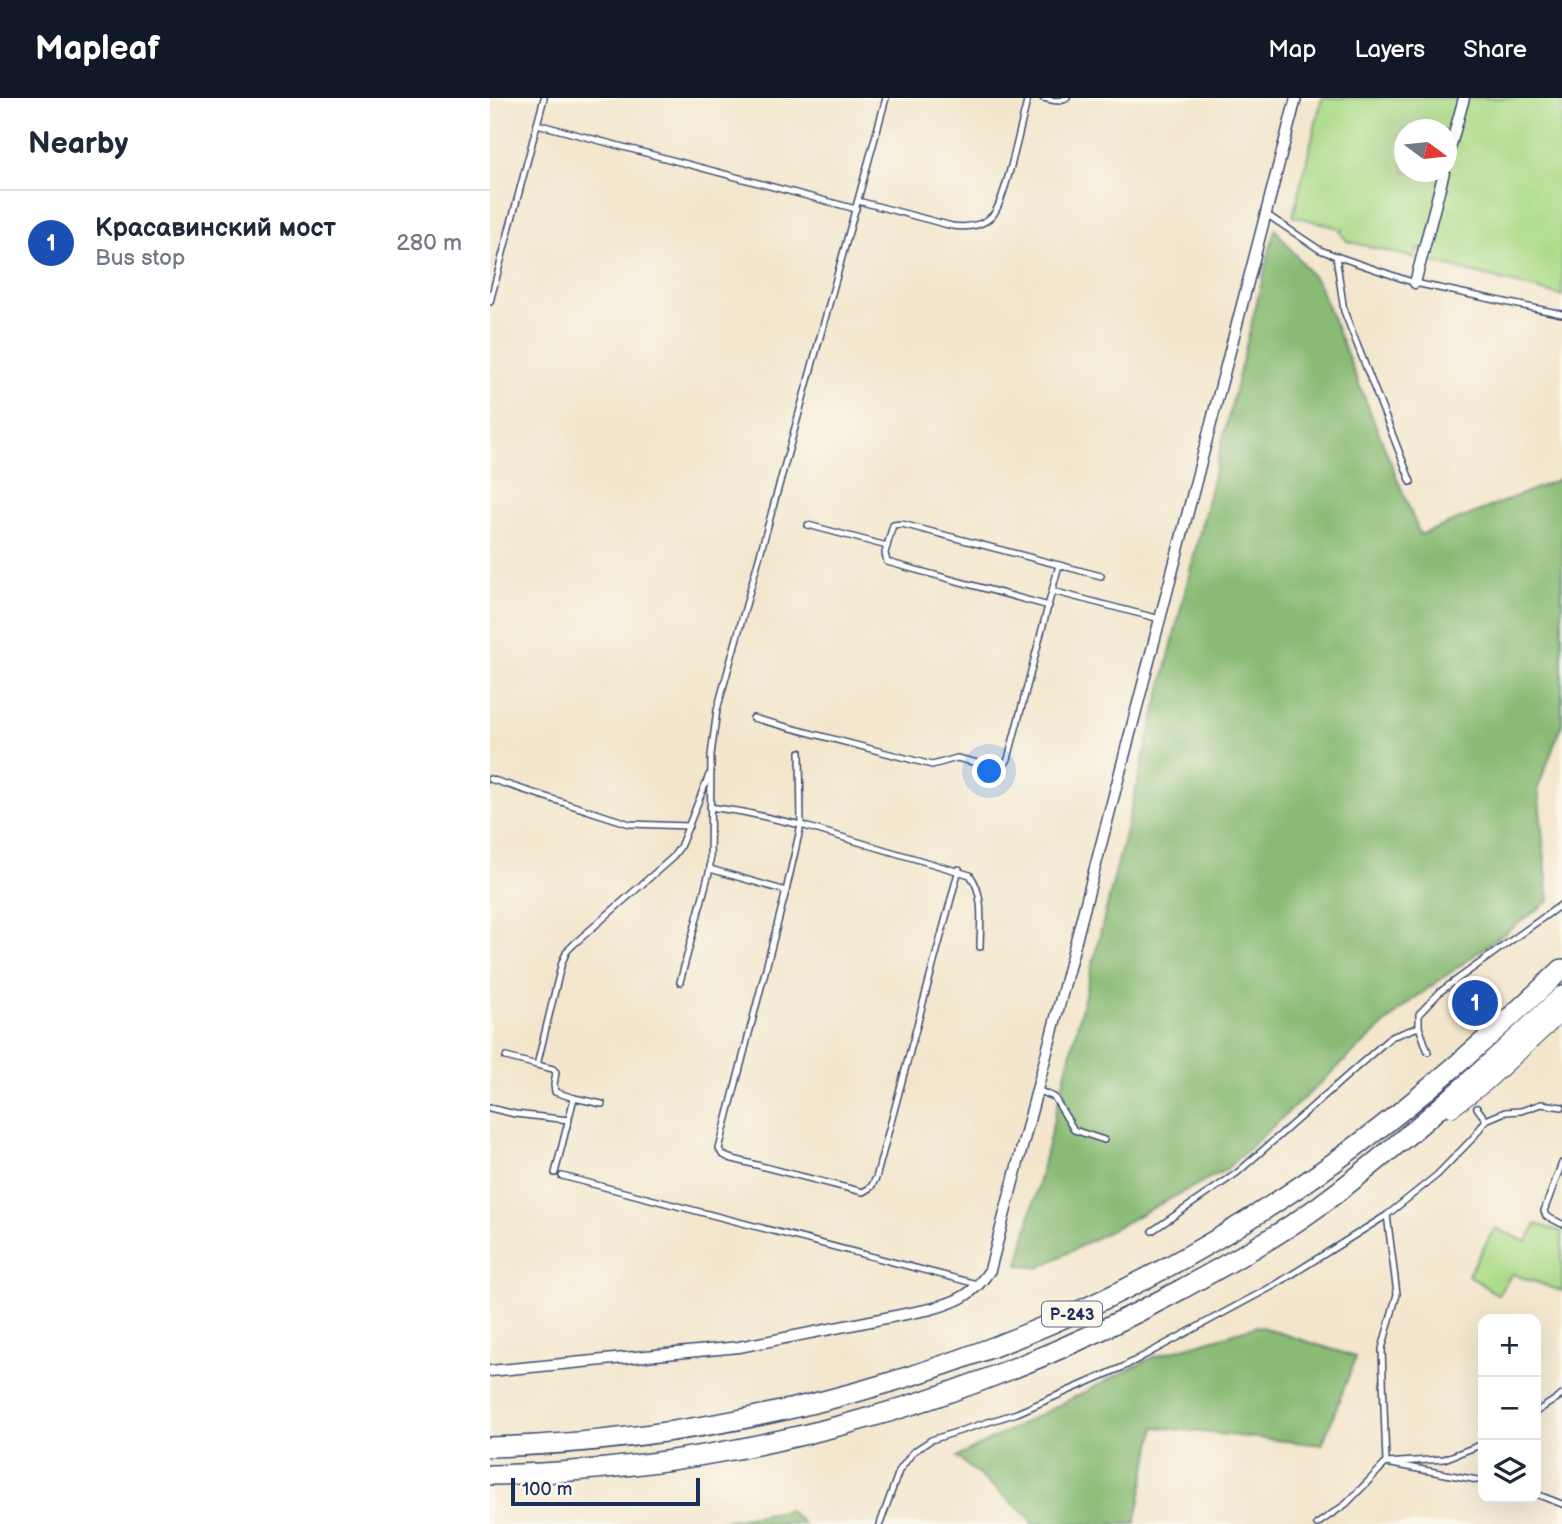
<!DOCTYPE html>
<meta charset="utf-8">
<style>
body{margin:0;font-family:"Balsamiq Sans",sans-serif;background:#f6f6f7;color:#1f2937}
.controls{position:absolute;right:21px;bottom:21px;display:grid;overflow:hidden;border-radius:14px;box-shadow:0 7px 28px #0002}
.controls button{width:63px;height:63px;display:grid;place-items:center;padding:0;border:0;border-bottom:2px solid #e0e1e3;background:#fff;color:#1f2937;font:35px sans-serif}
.compass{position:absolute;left:904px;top:21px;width:63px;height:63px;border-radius:50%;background:#fff;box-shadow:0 7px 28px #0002;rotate:105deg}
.scale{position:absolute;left:21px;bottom:18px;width:189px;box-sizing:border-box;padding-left:7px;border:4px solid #1b2f5e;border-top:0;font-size:19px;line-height:24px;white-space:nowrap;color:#1b2f5e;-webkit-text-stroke:5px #fbf7ec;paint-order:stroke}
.you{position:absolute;left:500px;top:674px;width:24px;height:24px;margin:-18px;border:5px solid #fff;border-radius:50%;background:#1a73e8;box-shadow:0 0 0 10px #1a73e833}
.badge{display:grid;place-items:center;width:46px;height:46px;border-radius:50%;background:#111827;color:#fff;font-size:23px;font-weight:700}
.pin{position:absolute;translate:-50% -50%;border:4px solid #fff;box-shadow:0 2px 7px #0006}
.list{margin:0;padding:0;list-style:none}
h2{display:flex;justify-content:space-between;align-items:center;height:91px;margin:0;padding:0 28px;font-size:30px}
h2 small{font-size:23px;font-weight:400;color:#747a83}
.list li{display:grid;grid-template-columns:46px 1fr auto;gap:21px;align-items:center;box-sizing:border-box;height:105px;padding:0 28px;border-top:2px solid #e0e1e3}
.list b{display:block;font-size:26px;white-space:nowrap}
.list p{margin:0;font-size:23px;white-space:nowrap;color:#747a83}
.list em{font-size:23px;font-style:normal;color:#747a83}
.icon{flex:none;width:38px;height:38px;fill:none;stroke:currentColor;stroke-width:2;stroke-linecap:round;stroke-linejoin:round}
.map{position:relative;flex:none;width:1072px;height:1426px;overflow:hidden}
header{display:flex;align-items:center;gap:42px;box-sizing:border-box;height:98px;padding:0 35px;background:#111827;color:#fff}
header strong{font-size:33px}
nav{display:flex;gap:38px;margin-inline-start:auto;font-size:24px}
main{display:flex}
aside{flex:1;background:#fff}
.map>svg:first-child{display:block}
</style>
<header>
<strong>Mapleaf</strong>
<nav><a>Map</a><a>Layers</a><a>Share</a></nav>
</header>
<main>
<aside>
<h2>Nearby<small></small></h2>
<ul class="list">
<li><span class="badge" style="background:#1a4fb4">1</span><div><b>Красавинский мост</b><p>Bus stop</p></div><em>280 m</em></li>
</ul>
</aside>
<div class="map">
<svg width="1072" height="1426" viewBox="0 0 1072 1426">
<rect width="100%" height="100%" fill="#fbf7ec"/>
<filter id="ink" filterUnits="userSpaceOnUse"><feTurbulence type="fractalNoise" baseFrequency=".0143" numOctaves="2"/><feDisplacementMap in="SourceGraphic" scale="14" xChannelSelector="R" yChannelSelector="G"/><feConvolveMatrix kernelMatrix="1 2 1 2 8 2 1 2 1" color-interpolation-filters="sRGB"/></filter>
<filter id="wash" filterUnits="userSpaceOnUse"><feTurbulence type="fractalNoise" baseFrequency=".00686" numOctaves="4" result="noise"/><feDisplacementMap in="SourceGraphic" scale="28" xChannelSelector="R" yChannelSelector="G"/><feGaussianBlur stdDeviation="1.57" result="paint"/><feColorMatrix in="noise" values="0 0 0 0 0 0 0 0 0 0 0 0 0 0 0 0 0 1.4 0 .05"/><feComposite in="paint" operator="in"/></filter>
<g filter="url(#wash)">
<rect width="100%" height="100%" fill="#f3e6cc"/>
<!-- green -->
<g fill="#acdb89" stroke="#648574" stroke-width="2" fill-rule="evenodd">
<path d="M832 0H1072V198L935 162 938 152 928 150 925 160 857 143 850 134 853 131 803 118ZM914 32H956V74H914Z"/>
<polygon points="1046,1126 1072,1134 1072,1193 1022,1176 1008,1197 978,1177 1005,1130 1037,1144"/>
</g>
<!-- forest -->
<g fill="#89bb75" stroke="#52756a" stroke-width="2">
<polygon points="785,131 828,185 930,437 1072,380 1072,626 1048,690 1059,803 918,905 735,1072 549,1170 528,1167"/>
<polygon points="768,1228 866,1259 832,1347 665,1329 645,1426 542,1426 540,1420 467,1359 663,1259"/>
<polygon points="298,1412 314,1426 218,1426"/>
</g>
</g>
<g filter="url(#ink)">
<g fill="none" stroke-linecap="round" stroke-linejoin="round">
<!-- service casing -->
<g stroke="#3b4a6e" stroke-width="8">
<g id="service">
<path d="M553 0C561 2 569 5 577 0"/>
<polyline points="47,26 366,111"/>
<path d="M368 103 462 128C477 130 492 129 503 117 516 101 531 24 538 0"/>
<polyline points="776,116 830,152 846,158 925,185 1072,216"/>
<polyline points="846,158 854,213 921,384"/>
<polyline points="0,204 54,0"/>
<polyline points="318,427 397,448"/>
<polyline points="562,493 569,467"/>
<polyline points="559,508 397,464 395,455 403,427 412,426 611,478"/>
<polyline points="263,620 442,667 467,660 508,670 514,668 518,661 562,493 670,521"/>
<polyline points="0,681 140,726 199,728"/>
<path d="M220 709 253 714 311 727 480 777C495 797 490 825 490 849"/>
<polyline points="220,771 296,793 311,727 310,654"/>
<polyline points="296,793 229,1051 232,1056 239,1060 373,1094 381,1089 386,1080 469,771"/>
<polyline points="190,884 220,771 221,657 227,612 396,0"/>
<polyline points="938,954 929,929 929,916 951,893 1072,806"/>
<polyline points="16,959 47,967"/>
<polyline points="547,992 564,999 584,1032 614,1042"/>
<polyline points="84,1000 112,1006"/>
<polyline points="0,1010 25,1016 79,1022"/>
<polyline points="987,1010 996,1022"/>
<polyline points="1072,1065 1054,1113 1056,1118 1072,1126"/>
<polyline points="65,1075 84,1000 65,994 64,987 66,974 63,971 47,967 72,864 77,853 84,846 182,760 190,749 219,677"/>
<polyline points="72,1078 487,1186"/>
<polyline points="897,1117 907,1196 892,1251 896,1365 993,1383"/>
<polyline points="662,1133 747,1075 901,939 929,929"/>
<polyline points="1046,1314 1072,1297"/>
<polyline points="1046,1396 1072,1406"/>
<polyline points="390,1426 409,1373 423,1354 441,1342 527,1315 633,1269 785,1187 897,1117 947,1077 983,1040 996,1022 1015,1014 1031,1013 1051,1006 1072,1009"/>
<polyline points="827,1426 856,1406 896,1365 954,1361 993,1346"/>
</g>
</g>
<!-- minor casing -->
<g stroke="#3b4a6e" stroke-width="13">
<g id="minor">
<polyline points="956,65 974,0"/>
<polyline points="925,185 954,74"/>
<path d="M0 1273 249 1249 441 1211C469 1203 483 1197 500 1172L806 0"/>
</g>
</g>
<!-- primary casing -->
<g stroke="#3b4a6e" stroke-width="20">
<polyline id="primary" points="962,1009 995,984 1072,913"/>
</g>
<!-- trunk casing -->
<g stroke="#3b4a6e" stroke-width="22">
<g id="trunk">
<path d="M0 1349C272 1341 536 1263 766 1117 878 1047 977 961 1072 871"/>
<path d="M0 1377C241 1372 478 1308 690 1192 737 1166 785 1140 829 1108 915 1044 994 971 1072 898"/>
</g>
</g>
<!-- service -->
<use href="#service" stroke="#fff" stroke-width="5"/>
<!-- minor -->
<use href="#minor" stroke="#fff" stroke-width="10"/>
<!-- primary -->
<use href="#primary" stroke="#fff" stroke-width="18"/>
<!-- trunk -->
<use href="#trunk" stroke="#fff" stroke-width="19"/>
</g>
</g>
<g text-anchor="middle" stroke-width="5" stroke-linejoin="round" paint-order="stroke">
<!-- shield labels -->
<rect fill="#fbf7ec" stroke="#5e6b89" stroke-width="2" x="552" y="1203.5" width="60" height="25" rx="5"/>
<g font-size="16" font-weight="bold" fill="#1b2f5e">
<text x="582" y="1222">Р-243</text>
</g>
</g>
</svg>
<div class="controls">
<button>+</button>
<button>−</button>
<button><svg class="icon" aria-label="layers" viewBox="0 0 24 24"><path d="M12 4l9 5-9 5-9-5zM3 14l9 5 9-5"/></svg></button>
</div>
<svg class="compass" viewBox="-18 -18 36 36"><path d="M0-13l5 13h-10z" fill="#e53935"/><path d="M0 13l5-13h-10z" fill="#747a83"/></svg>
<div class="scale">100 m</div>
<div class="you"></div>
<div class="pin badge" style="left:985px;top:905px;background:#1a4fb4">1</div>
</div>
</main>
